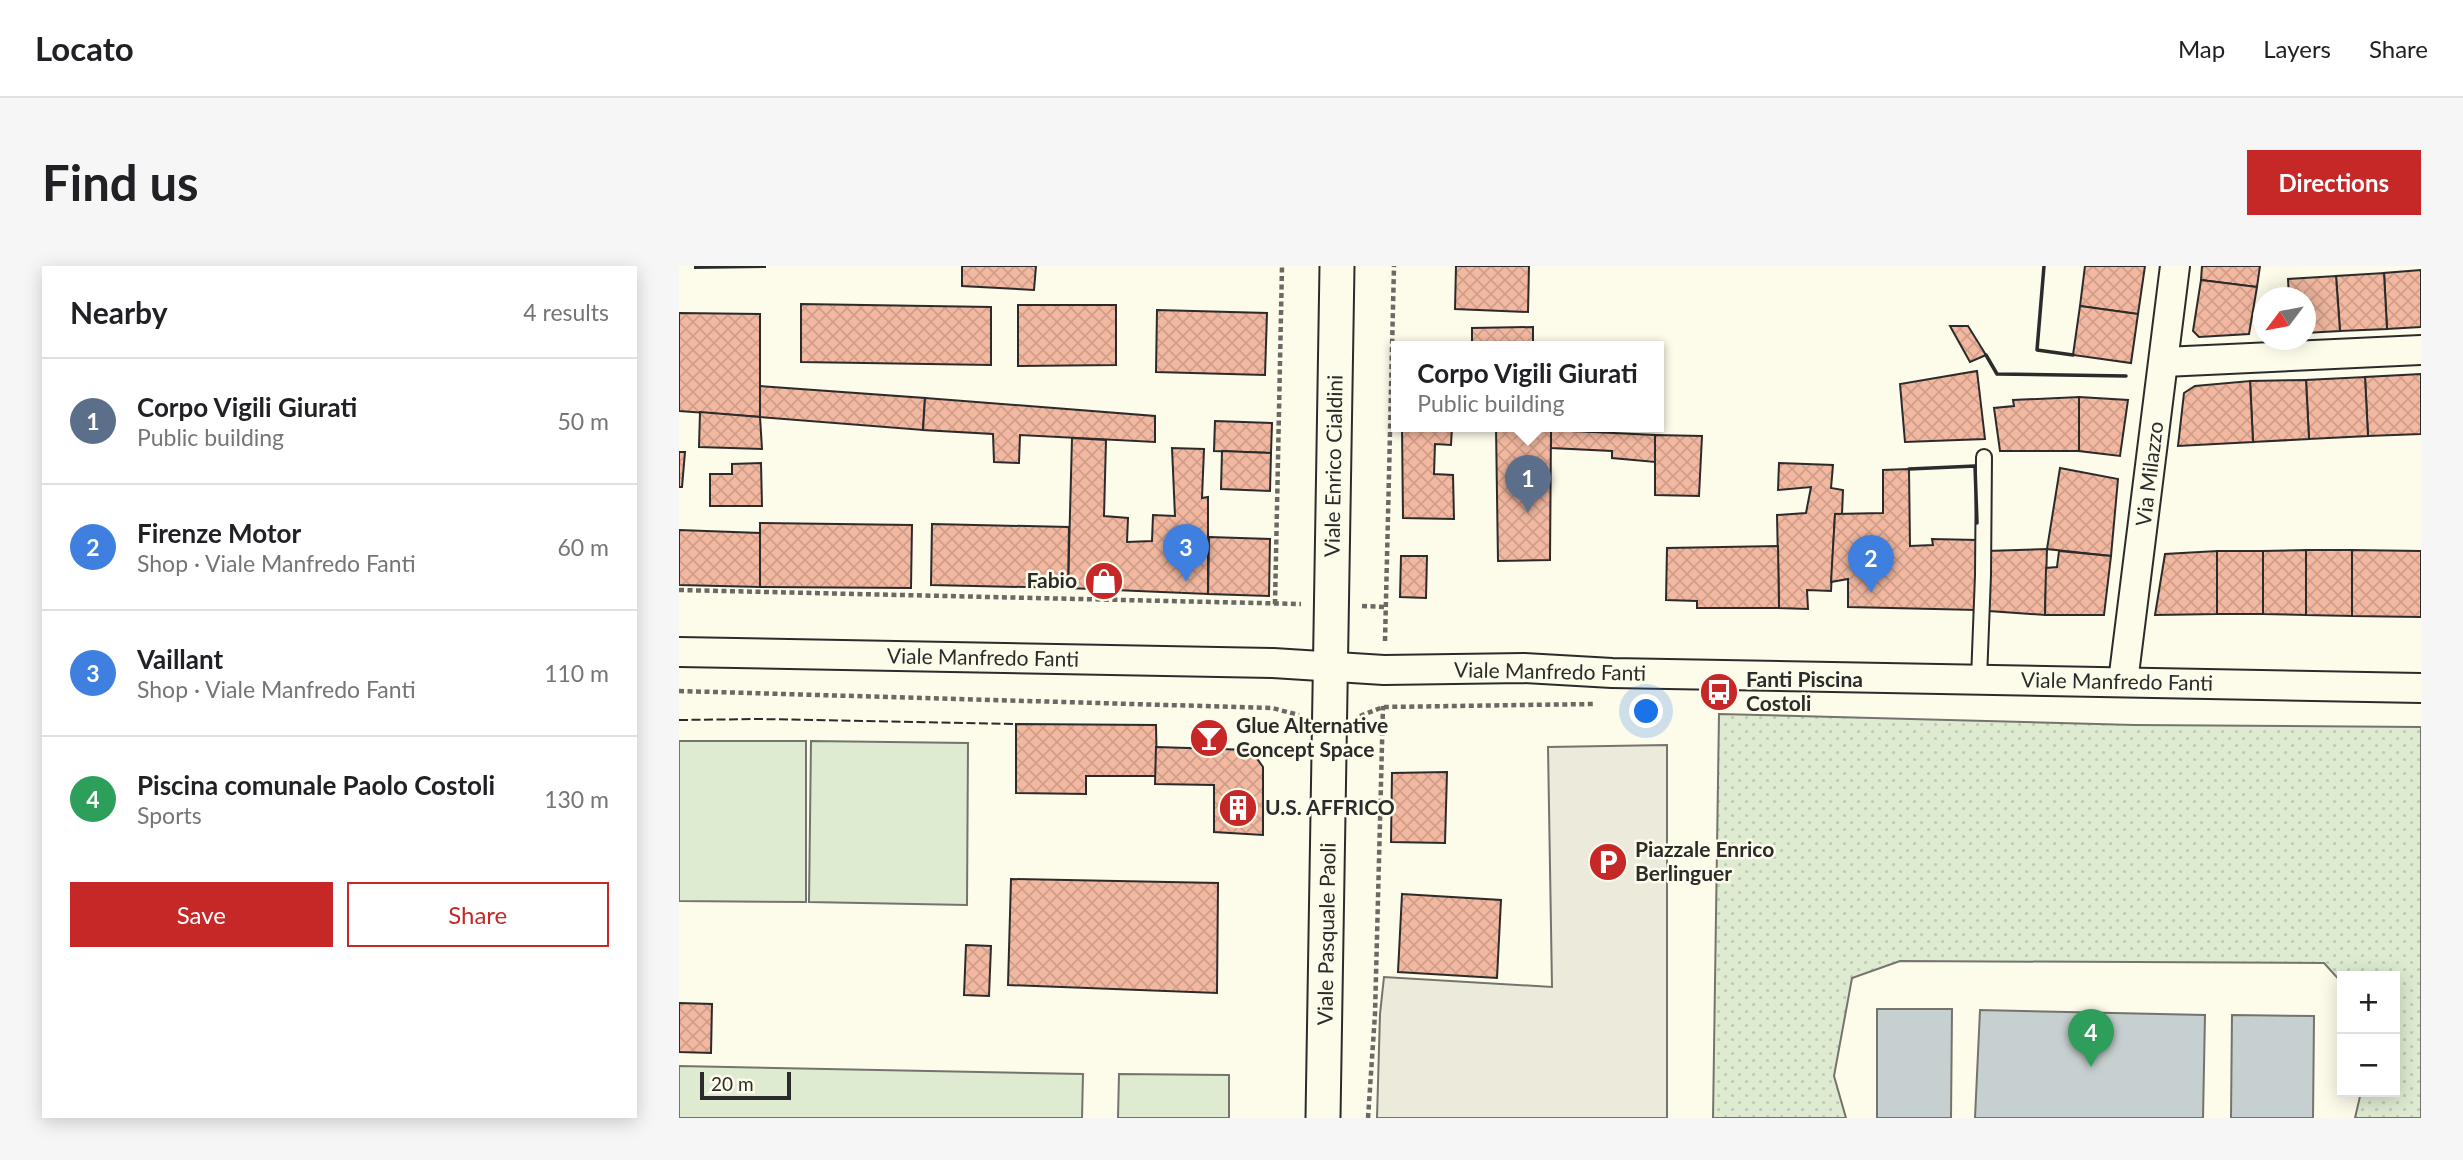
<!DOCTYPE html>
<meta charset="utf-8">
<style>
body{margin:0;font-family:Lato,sans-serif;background:#f6f6f6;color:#202124}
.controls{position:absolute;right:21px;bottom:21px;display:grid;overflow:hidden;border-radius:0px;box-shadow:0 4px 18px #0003}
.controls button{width:63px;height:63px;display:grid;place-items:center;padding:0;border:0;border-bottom:2px solid #e0e0e0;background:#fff;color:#202124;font:35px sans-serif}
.compass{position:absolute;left:1574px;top:21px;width:63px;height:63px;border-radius:50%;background:#fff;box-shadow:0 4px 18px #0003;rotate:238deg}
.scale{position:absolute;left:21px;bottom:18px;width:91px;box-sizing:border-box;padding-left:7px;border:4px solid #2b2b2b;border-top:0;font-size:19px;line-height:24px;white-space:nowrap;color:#2b2b2b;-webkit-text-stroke:5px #fdfbea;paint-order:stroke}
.you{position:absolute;left:968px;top:446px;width:24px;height:24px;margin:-18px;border:5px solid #fff;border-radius:50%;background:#1a73e8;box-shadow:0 0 0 10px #1a73e833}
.badge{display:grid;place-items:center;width:46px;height:46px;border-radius:50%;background:#c62828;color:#fff;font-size:23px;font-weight:700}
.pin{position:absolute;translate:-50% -58px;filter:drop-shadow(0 2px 4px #0008)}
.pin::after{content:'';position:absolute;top:37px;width:24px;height:21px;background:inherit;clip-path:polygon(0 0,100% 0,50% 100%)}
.popup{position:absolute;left:712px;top:75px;width:273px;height:91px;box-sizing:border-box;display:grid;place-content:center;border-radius:0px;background:#fff;filter:drop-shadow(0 2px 5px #0005);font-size:23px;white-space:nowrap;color:#757577}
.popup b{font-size:26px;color:#202124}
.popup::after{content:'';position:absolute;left:50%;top:100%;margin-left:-14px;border:14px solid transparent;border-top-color:#fff}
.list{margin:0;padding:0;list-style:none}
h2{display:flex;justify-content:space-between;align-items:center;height:91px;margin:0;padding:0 28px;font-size:30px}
h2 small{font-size:23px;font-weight:400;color:#757577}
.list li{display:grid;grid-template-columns:46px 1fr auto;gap:21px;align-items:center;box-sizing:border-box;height:126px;padding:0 28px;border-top:2px solid #e0e0e0}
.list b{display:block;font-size:26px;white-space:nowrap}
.list p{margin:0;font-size:23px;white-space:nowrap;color:#757577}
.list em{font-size:23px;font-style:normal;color:#757577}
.actions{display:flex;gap:14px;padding:21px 28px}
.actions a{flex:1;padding:16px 0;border:2px solid #c62828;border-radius:0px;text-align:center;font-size:24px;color:#c62828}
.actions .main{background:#c62828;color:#fff}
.map{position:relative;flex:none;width:1742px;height:852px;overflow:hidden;border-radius:0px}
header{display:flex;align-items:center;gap:42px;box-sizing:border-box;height:98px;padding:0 35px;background:#fff;border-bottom:2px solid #e0e0e0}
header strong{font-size:33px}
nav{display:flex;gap:38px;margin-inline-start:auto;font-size:24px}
.intro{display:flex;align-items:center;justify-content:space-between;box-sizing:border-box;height:168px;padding:0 42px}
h1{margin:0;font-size:49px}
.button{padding:18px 32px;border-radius:0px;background:#c62828;color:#fff;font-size:24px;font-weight:700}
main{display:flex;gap:42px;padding:0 42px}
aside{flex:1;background:#fff;border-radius:0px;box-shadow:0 4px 18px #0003}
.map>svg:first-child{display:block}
</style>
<header>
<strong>Locato</strong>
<nav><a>Map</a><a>Layers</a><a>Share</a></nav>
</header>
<div class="intro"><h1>Find us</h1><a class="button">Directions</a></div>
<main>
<aside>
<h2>Nearby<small>4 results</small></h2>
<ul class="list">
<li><span class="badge" style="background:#5c6f8a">1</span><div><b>Corpo Vigili Giurati</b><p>Public building</p></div><em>50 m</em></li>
<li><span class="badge" style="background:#3f7fe0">2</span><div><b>Firenze Motor</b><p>Shop · Viale Manfredo Fanti</p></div><em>60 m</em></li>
<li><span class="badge" style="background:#3f7fe0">3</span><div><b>Vaillant</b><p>Shop · Viale Manfredo Fanti</p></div><em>110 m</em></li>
<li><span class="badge" style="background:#2e9e5b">4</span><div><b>Piscina comunale Paolo Costoli</b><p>Sports</p></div><em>130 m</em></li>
</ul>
<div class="actions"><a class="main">Save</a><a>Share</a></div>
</aside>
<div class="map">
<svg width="1742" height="852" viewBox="0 0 1742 852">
<defs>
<pattern id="green-dots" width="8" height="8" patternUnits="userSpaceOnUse" patternTransform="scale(1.75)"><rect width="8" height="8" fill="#deebd1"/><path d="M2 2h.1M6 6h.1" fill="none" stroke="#bfcab4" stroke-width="1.8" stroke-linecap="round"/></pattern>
<pattern id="building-cross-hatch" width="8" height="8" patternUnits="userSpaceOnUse" patternTransform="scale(1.75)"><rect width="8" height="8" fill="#f2b8a0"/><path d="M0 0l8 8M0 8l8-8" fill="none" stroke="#d09e8a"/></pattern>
</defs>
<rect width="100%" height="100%" fill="#fdfbea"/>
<!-- green -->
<polygon fill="url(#green-dots)" stroke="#74746e" stroke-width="2" points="1040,448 1455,459 1742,461 1742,852 1676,852 1682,826 1716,826 1716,710 1663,710 1663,717 1645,697 1221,695 1173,712 1155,810 1167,852 1034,852"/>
<!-- pitch -->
<g fill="#deebd1" stroke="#74746e" stroke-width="2">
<polygon points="0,475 127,475 127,636 0,635"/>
<polygon points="132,475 289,477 288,639 130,636"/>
<polygon points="0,800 404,808 403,852 0,852"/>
<polygon points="440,808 550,809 550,852 439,852"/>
</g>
<!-- parking -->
<polygon fill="#eceadb" stroke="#74746e" stroke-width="2" points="988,479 988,852 698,852 701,748 705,711 873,721 869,481"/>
<!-- water -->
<g fill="#c7d0d0" stroke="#74746e" stroke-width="2">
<polygon points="1198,743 1273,743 1272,852 1198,852"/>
<polygon points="1301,744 1526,749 1524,852 1296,852"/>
<polygon points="1553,749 1635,750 1634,852 1552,852"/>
</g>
<!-- building -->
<g fill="url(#building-cross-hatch)" stroke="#2b2b2b" stroke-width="2">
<polygon points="16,0 86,0 86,1 16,2"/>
<polygon points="283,0 357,0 355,24 283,20"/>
<polygon points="777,0 850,0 849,46 776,43"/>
<polygon points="1406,0 1466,0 1459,48 1401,40"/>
<polygon points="1523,0 1581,0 1578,21 1522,14"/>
<polygon points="1742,4 1742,61 1708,63 1705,7"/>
<polygon points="1705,7 1708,63 1661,65 1657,10"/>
<polygon points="1657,10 1661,65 1626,67 1626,32 1610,32 1609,13"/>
<polygon points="1522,14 1578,21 1570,68 1520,71 1514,65"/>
<polygon points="122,38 312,41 312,99 122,96"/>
<polygon points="339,39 437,39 437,99 339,100"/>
<polygon points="1401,40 1459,48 1452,97 1394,89"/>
<polygon points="478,44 588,47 586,109 477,106"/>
<polygon points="0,47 81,48 81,151 0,145"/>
<polygon points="1271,60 1289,60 1307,89 1291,96"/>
<polygon points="854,61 854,81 793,81 793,62"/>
<polygon points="1298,105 1306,173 1226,176 1221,118"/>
<polygon points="1742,108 1742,168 1689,170 1686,111"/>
<polygon points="1686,111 1689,170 1630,173 1627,114"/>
<polygon points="1627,114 1630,173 1574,176 1571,115"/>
<polygon points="1571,115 1574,176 1499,180 1505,127 1516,120"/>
<polygon points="81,120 246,132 244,164 81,151"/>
<polygon points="1400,131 1449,134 1441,190 1400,185"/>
<polygon points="1400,131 1400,185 1321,185 1315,142 1335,140 1334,134"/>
<polygon points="246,132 476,150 476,176 341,169 340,197 315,196 314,168 244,164"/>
<polygon points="21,146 81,151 83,183 20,181"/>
<polygon points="536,155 593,157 592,187 535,185"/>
<polygon points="723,161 773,161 772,179 756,178 755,208 774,209 775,253 724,252"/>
<polygon points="817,162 872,164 871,294 819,295"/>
<polygon points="872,164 976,169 976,196 933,192 933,185 872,182"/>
<polygon points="976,169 1023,170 1020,230 976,229"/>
<polygon points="393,172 427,174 425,250 449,252 448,276 473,275 474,249 496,250 493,182 525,183 523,232 529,231 529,328 389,322"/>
<polygon points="543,185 592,187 591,225 542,223"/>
<polygon points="0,186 6,186 3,221 0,221"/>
<polygon points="82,197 83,240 31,240 31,208 53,208 53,198"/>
<polygon points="1100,197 1154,199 1152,222 1164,224 1163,248 1156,248 1152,325 1128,324 1129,343 1100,342 1098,249 1127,247 1132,221 1099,224"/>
<polygon points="1381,202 1439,213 1432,290 1368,283"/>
<polygon points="1230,203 1231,280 1254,279 1253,273 1298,274 1298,344 1169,341 1169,313 1152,316 1156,248 1204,247 1204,204"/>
<polygon points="81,257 233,259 232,322 81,321"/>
<polygon points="253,258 390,261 389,322 252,319"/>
<polygon points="0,264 81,267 81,321 0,319"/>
<polygon points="530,271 591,273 590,330 529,328"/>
<polygon points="1099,280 1100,342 1018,342 1018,335 987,334 988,282"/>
<polygon points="1368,283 1366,349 1310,345 1308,285"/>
<polygon points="1627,284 1673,284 1673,350 1627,349"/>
<polygon points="1627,284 1627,349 1584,348 1584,285"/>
<polygon points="1673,284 1742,285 1742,351 1673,350"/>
<polygon points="1380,285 1432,290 1425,349 1366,349 1367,302 1378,301"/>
<rect x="1538" y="285" width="46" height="63"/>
<polygon points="1538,285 1538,348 1476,349 1486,288"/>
<polygon points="722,290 748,290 747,332 721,331"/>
<polygon points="337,458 477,459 478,510 407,510 407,528 337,527"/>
<polygon points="477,481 572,484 584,501 584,569 535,566 535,519 476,518"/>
<polygon points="768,506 766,577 712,576 713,507"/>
<polygon points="332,613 539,617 538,727 329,719"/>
<polygon points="723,628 822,634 818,712 719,706"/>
<polygon points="287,679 312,680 310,730 285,729"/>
<polygon points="0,737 33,738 32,787 0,786"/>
</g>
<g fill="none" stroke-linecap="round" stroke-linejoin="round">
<!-- service casing -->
<g stroke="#2b2b2b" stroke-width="18">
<polyline id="service" points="1300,413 1304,309 1305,191"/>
</g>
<!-- minor casing -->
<g stroke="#2b2b2b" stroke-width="32">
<g id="minor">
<polyline points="1485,96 1742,84"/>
<polyline points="0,386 594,397 705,404 845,402 933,407 1742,422"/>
<polyline points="1444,416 1496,0"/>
</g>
</g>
<!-- tertiary casing -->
<g stroke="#2b2b2b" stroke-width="37">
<polyline id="tertiary" points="644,852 658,0"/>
</g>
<!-- path -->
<g stroke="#6a6964" stroke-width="4.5" stroke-dasharray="5 3.5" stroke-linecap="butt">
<polyline points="0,324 622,338"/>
<polyline points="596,338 603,0"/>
<polyline points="683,340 707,341"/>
<polyline points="706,375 715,0"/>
<polyline points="0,425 593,442 620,449"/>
<polyline points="681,450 704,441 915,438"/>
<polyline points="689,852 696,748 704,440"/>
</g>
<!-- service -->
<use href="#service" stroke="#fdfbea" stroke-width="14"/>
<!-- minor -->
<use href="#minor" stroke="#fdfbea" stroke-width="28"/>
<!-- tertiary -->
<use href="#tertiary" stroke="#fdfbea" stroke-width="33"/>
<!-- fence -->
<polyline stroke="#2b2b2b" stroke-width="2" stroke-dasharray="9 3.5" stroke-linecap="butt" points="0,454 81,453 337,458"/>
<!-- wall -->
<g stroke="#2b2b2b" stroke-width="3.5">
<polyline points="1365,0 1358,84 1394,89"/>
<polyline points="1307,89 1318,108 1447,110"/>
<polyline points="1230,203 1296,200 1298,257"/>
</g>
</g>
<!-- icons -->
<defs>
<g id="shop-disc" transform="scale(2.0125)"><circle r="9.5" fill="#c62828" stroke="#fdfbea"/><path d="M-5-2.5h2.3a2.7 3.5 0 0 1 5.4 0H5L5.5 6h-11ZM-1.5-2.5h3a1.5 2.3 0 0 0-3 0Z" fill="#fff"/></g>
<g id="bus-disc" transform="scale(2.0125)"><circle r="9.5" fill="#c62828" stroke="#fdfbea"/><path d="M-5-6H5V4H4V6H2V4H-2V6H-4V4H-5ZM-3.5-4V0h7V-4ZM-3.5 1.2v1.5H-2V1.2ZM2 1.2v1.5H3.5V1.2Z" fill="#fff"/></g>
<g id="bar-disc" transform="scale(2.0125)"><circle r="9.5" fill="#c62828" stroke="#fdfbea"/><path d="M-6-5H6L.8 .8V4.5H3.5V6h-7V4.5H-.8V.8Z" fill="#fff"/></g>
<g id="building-disc" transform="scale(2.0125)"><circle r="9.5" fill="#c62828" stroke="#fdfbea"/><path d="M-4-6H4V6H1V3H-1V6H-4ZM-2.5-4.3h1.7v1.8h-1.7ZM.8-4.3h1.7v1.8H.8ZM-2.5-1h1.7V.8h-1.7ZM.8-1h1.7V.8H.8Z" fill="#fff"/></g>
<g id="parking-disc" transform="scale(2.0125)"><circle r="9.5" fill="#c62828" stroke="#fdfbea"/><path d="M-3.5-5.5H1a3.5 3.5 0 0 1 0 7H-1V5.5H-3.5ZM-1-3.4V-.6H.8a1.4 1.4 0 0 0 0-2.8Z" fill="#fff"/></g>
</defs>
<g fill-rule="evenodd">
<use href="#shop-disc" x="425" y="315"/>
<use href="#bus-disc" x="1040" y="426"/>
<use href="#bar-disc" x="530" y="472"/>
<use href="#building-disc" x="559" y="542"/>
<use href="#parking-disc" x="929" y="596"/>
</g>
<g text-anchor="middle" stroke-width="5" stroke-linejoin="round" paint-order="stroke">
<!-- street labels -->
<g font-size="21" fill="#2b2b2b" stroke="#fdfbea">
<text transform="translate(655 200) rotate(-89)" y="7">Viale Enrico Cialdini</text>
<text transform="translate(1471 208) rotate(-83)" y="7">Via Milazzo</text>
<text transform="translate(304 392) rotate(1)" y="7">Viale Manfredo Fanti</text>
<text transform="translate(871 406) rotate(1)" y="7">Viale Manfredo Fanti</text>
<text transform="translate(1438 416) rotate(1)" y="7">Viale Manfredo Fanti</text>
<text transform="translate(648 668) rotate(-89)" y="7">Viale Pasquale Paoli</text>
</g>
<!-- poi labels -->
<g font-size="21" font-weight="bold" fill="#2b2b2b" stroke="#fdfbea" text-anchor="start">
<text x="398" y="322" text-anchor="end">Fabio</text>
<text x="1067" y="421">Fanti Piscina<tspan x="1067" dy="24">Costoli</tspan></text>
<text x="557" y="467">Glue Alternative<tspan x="557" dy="24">Concept Space</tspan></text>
<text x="586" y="549">U.S. AFFRICO</text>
<text x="956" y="591">Piazzale Enrico<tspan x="956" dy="24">Berlinguer</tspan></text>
</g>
</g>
</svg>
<div class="controls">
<button>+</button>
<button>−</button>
</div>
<svg class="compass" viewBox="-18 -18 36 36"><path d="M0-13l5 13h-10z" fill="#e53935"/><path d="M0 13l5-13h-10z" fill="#757577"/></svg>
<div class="scale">20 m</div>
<div class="you"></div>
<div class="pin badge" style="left:849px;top:247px;background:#5c6f8a">1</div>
<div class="popup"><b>Corpo Vigili Giurati</b>Public building</div>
<div class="pin badge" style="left:1192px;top:327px;background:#3f7fe0">2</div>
<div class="pin badge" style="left:507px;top:316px;background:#3f7fe0">3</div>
<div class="pin badge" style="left:1412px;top:801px;background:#2e9e5b">4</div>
</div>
</main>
